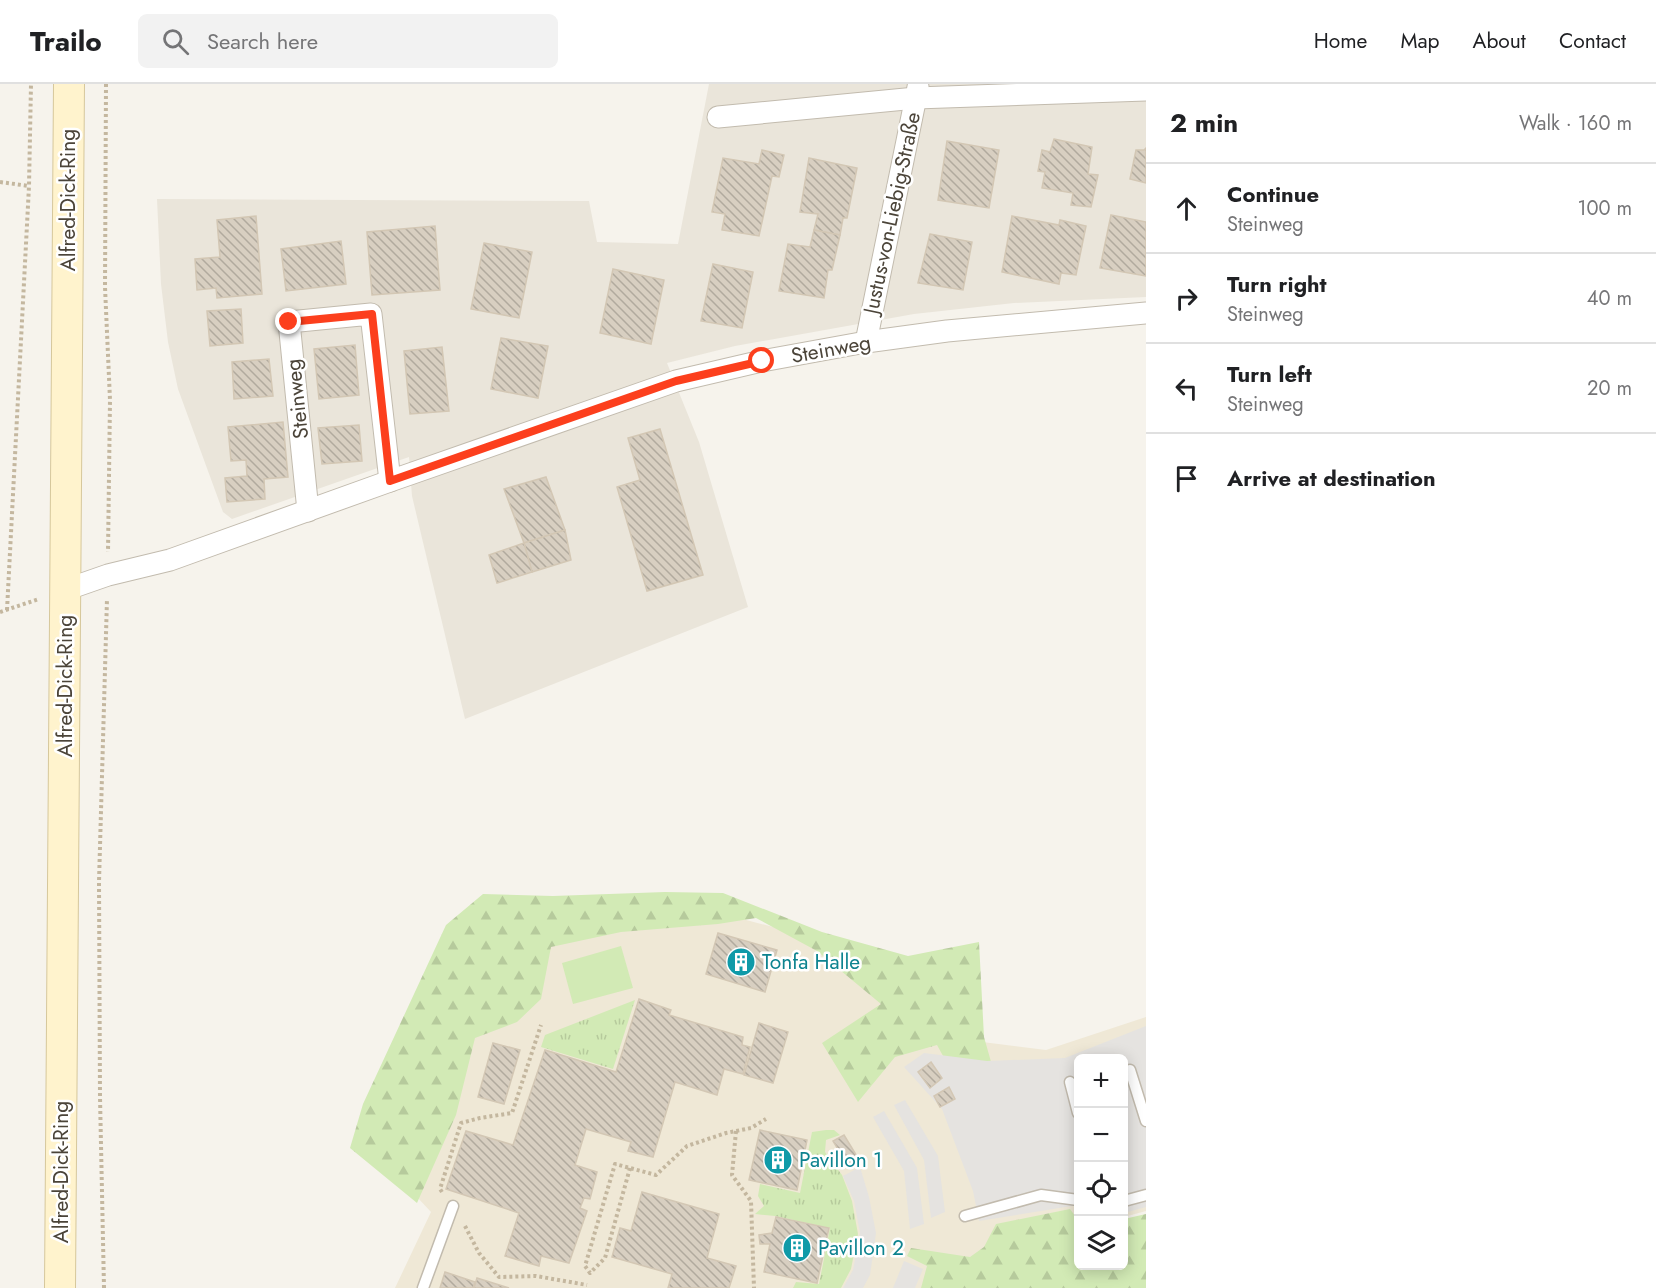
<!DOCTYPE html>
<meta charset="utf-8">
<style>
body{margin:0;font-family:Jost,sans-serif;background:#f2f2f2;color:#202124}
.controls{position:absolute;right:18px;bottom:18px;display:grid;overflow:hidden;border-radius:9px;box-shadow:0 3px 15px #0003}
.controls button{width:54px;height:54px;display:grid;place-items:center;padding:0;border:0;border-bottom:2px solid #e0e0e0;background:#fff;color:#202124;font:30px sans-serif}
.stop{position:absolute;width:18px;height:18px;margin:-14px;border:4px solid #fc3f1d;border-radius:50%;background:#fff}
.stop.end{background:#fc3f1d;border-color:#fff;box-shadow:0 2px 6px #0008}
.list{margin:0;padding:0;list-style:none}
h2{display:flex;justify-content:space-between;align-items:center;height:78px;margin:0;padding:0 24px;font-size:26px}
h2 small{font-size:20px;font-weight:400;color:#757577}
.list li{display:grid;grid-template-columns:39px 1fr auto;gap:18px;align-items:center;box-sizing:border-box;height:90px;padding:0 24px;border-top:2px solid #e0e0e0}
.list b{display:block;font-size:22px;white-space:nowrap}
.list p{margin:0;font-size:20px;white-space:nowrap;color:#757577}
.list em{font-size:20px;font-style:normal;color:#757577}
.icon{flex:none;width:33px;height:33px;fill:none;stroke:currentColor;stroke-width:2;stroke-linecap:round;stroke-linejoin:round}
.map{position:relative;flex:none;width:1146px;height:1204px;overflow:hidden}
header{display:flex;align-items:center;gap:36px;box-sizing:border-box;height:84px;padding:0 30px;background:#fff;border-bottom:2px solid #e0e0e0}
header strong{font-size:28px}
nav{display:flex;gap:33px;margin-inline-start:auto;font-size:21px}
.search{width:420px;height:54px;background:#f2f2f2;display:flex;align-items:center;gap:15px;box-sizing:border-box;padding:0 21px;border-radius:9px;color:#757577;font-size:22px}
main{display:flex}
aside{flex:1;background:#fff}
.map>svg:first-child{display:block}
</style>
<header>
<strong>Trailo</strong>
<div class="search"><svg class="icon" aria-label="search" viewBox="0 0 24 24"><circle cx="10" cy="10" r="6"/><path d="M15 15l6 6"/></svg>Search here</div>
<nav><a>Home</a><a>Map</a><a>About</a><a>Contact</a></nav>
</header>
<main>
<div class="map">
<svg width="1146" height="1204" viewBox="0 0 1146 1204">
<defs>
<pattern id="grass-tufts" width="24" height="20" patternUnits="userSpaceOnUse" patternTransform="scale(1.5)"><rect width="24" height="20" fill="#d2eab5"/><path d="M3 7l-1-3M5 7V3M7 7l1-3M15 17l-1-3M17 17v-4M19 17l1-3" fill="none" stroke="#b6ca9c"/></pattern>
<pattern id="forest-firs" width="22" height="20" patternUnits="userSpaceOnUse" patternTransform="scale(1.5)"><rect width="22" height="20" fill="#d2eab5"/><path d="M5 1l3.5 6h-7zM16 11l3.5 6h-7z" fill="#b6ca9c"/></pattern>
<pattern id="building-back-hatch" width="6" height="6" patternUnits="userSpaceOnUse" patternTransform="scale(1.5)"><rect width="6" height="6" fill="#d8cfc1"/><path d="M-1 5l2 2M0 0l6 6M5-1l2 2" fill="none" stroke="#b1aa9e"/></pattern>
</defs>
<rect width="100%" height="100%" fill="#f6f3ec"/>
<!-- residential -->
<polygon fill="#eae5da" points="709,0 1146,0 1146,213 1014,219 914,230 735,262 667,279 699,358 748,523 465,635 412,412 409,373 232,435 223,428 178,305 168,258 161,200 157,115 589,117 597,158 678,160"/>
<!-- education -->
<polygon fill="#efe8d6" points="482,820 701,824 894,875 943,953 1046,966 1146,933 1146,1127 1124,1133 1124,974 1078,974 1078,1145 992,1204 395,1204 431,1128 357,1049"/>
<!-- grass -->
<g fill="url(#grass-tufts)">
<polygon points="635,916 613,985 541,963 545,951"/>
<polygon points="826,1046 834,1046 840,1051 826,1056 825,1068 842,1091 852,1117 858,1150 851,1185 841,1204 793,1204 796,1198 819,1200 830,1144 775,1132 755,1130 764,1122 758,1112 760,1100 800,1109 812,1048"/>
</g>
<!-- forest -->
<g fill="url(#forest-firs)">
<polygon points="665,808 723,809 822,848 908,872 979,858 984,953 1001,1013 964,1010 937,961 895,973 858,1018 822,959 881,920 817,867 756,834 718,840 621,848 551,863 541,915 517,938 475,954 456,1031 417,1119 350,1064 363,1020 446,841 483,810 553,812"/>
<polygon points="1070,1125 1078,1136 1078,1182 1124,1182 1124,1135 1146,1130 1146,1204 921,1204 927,1182 907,1172 911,1164 970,1173 984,1163 996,1140"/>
</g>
<!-- pitch -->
<polygon fill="#d2eab5" points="621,862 633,904 573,920 562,879"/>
<!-- parking -->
<g fill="#e5e3e0">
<polygon points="1146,942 1146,1123 1124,1129 1124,974 1078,974 1078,1121 979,1137 973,1107 942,1025 904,983 924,969 987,977 1065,974"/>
<polygon points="905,1016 938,1072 945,1128 931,1134 924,1076 894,1021"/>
<polygon points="884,1027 917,1084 924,1140 910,1145 904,1087 873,1033"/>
<polygon points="860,1083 869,1113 876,1149 870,1191 863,1204 843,1204 853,1186 860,1149 854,1117 843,1092"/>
<polygon points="904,1177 923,1185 915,1204 893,1204"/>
</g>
<!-- building -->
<g fill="url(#building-back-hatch)" stroke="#d3c7b4" stroke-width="1.5">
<polygon points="1054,55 1092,63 1088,90 1098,91 1091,123 1071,121 1073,109 1042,104 1045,88 1038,87 1042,66 1050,68"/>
<polygon points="947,57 999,66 989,124 938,116"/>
<polygon points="1146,64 1146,99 1130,95 1136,66 1144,66"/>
<polygon points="762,66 784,71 779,93 772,92 759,152 722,146 725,130 712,128 723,74 759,80"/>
<polygon points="809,74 857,84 847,134 843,134 840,151 814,146 818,130 800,128"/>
<polygon points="1111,131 1146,138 1146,192 1100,184"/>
<polygon points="256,132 262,210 217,214 216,204 197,206 195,175 220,173 217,136"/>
<polygon points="1012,132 1059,141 1060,136 1086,142 1076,191 1061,189 1059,200 1002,188"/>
<polygon points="435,142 440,206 372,211 367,148"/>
<polygon points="814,146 840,151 832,186 828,186 824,214 779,207 788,160 810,163"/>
<polygon points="930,150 972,158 963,206 918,199"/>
<polygon points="341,157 346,200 286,207 281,165"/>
<polygon points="484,159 532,168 519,234 471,225"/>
<polygon points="713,180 753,188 742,244 701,237"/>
<polygon points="613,185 664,196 651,260 600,249"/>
<polygon points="241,225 243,259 210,262 207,227"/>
<polygon points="501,254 548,262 538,314 491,305"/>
<polygon points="355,261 359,311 319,315 314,265"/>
<polygon points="442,263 449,327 410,330 404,267"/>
<polygon points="269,275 273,312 234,315 232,278"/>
<polygon points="283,338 288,393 264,395 265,415 227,418 225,394 247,392 246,376 231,377 228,343"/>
<polygon points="359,341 362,377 322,380 318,344"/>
<polygon points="660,345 703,491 647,507 617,403 640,396 628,354"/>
<polygon points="546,393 565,446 524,459 504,405"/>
<polygon points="565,446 571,476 532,488 524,459"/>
<polygon points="524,459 532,488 497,499 489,471"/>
<polygon points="718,849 777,866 765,908 706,890"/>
<polygon points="639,915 671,926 669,931 743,953 742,961 750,963 743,990 724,985 717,1011 675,998 653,1073 628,1067 631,1058 586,1045 575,1081 597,1088 590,1115 584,1114 580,1124 587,1127 569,1179 541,1172 539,1182 505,1172 519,1129 446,1105 466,1047 513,1061 545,966 616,988"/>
<polygon points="759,939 788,948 773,999 744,991"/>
<polygon points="493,959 520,966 504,1020 478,1013"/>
<polygon points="931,978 942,994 930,1004 918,988"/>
<polygon points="949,1003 955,1015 940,1023 934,1012"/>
<polygon points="760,1046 807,1056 797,1106 749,1096"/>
<polygon points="844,1051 858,1074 847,1080 833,1057"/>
<polygon points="642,1108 719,1130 707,1174 736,1182 729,1204 668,1204 672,1190 612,1173 620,1144 631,1147"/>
<polygon points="776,1133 829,1144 817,1199 764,1188 770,1160 760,1160 759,1151 772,1149"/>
<polygon points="445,1188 475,1198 473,1204 440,1204"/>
<polygon points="477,1194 509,1204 474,1204"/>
</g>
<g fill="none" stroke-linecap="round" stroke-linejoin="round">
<!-- service casing -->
<g stroke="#c2bbae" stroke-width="13">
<g id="service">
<polyline points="1130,986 1146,1037"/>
<polyline points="1070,998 1078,1029"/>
<polyline points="1124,1117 1146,1111"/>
<polyline points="965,1132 1041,1111 1078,1116"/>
<polyline points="423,1204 453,1122"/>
</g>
</g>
<!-- minor casing -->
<g stroke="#c2bbae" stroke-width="23">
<g id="minor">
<polyline points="718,33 916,14 1146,6"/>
<polyline points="866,258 918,3"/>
<polyline points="308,427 289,238 371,230 390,397"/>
<polyline points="65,506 108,491 170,476 390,397 676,297 762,277 866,258 947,247 1146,229"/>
</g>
</g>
<!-- secondary casing -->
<g stroke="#d6c79b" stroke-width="32">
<polyline id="secondary" points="60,1204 69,0"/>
</g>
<!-- path -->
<g stroke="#c4b79f" stroke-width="4" stroke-dasharray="3 3" stroke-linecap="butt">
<polyline points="106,0 105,203 110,316 108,468"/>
<polyline points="0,98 29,102"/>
<polyline points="7,526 29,102 31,0"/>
<polyline points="0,528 39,515"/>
<polyline points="736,1047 732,1091 751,1117 754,1204"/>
<polyline points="630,1084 605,1174 590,1189 585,1182 615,1080 656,1091 687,1062 726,1049 751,1044 766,1035"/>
<polyline points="442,1108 440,1105 461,1039 480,1034 512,1029 541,941"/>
<polyline points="465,1142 479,1169 499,1193 536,1192 587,1201"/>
<polyline points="104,1204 100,1013 99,798 107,515"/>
</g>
<!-- service -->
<use href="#service" stroke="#fff" stroke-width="10"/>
<!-- minor -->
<use href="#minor" stroke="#fff" stroke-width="21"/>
<!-- secondary -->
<use href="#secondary" stroke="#fff3cd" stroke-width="30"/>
</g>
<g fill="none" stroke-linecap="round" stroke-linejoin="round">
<!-- route -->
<polyline stroke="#fc3f1d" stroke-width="8" points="289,238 372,230 390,397 676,297 762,277"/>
</g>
<!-- icons -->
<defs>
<g id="building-disc" transform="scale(1.5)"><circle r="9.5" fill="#0f9aa8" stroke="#fff"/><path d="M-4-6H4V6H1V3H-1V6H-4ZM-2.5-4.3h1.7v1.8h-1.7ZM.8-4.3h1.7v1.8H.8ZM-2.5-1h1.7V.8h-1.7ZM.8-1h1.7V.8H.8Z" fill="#fff"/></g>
</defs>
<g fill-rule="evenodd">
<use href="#building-disc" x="741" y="878"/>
<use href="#building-disc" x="778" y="1076"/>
<use href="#building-disc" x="797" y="1164"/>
</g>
<g text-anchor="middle" stroke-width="5" stroke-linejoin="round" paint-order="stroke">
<!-- street labels -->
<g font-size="21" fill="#4b4439" stroke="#fff">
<text transform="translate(68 116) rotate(-90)" y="7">Alfred-Dick-Ring</text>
<text transform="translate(892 129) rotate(-78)" y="7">Justus-von-Liebig-Straße</text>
<text transform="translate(831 265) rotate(-10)" y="7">Steinweg</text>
<text transform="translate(297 315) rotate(-96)" y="7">Steinweg</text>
<text transform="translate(65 602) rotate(-90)" y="7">Alfred-Dick-Ring</text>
<text transform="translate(61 1088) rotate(-90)" y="7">Alfred-Dick-Ring</text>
</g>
<!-- culture labels -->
<g font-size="21" fill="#0d838f" stroke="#fff" text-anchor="start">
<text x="762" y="885">Tonfa Halle</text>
<text x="799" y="1083">Pavillon 1</text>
<text x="818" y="1171">Pavillon 2</text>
</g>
</g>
</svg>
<div class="controls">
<button>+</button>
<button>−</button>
<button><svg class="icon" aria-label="locate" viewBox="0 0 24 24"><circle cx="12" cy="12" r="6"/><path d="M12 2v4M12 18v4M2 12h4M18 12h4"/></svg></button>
<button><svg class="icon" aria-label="layers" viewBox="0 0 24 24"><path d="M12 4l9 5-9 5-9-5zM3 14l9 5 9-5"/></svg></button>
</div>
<div class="stop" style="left:762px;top:277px"></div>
<div class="stop end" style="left:289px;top:238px"></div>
</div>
<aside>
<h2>2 min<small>Walk · 160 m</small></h2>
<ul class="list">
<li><svg class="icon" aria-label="ahead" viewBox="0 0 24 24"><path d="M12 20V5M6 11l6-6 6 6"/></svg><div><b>Continue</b><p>Steinweg</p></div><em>100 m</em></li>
<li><svg class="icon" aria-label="right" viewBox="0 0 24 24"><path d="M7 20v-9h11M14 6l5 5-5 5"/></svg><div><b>Turn right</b><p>Steinweg</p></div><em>40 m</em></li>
<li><svg class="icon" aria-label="left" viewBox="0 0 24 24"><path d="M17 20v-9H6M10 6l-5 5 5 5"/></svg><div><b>Turn left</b><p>Steinweg</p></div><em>20 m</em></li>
<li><svg class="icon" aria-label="arrive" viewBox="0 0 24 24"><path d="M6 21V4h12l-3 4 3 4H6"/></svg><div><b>Arrive at destination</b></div></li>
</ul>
</aside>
</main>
